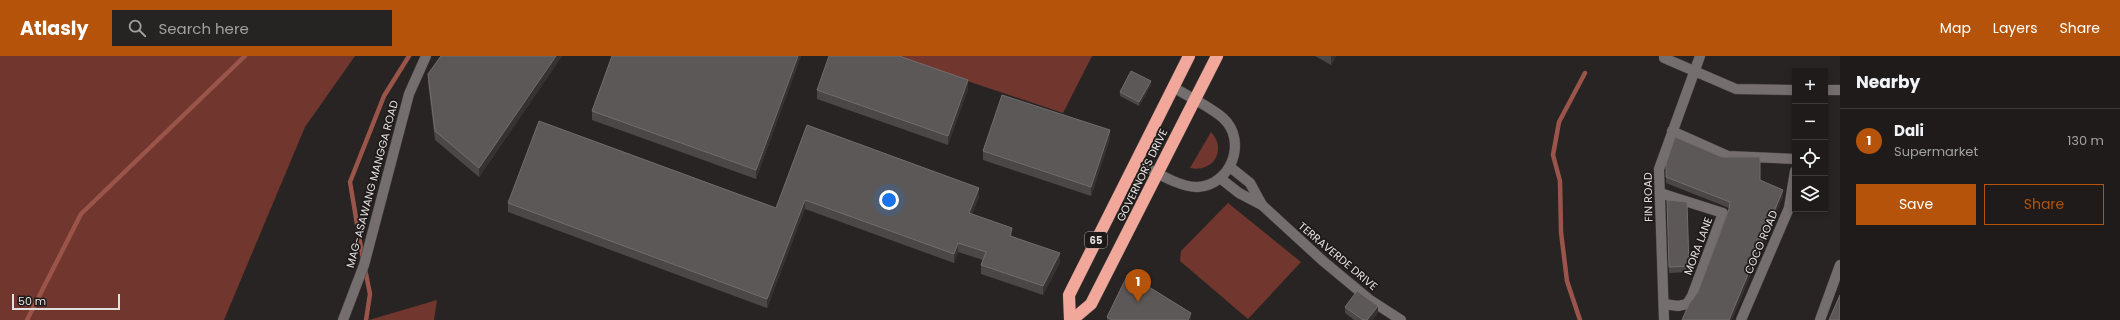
<!DOCTYPE html>
<meta charset="utf-8">
<style>
body{margin:0;font-family:Poppins,sans-serif;background:#262423;color:#f1f3f6}
.controls{position:absolute;right:12px;top:12px;display:grid;overflow:hidden;border-radius:0px;box-shadow:0 2px 6px #0003}
.controls button{width:36px;height:36px;display:grid;place-items:center;padding:0;border:0;border-bottom:1px solid #3c3939;background:#1e1b1a;color:#f1f3f6;font:20px sans-serif}
.scale{position:absolute;left:12px;bottom:10px;width:108px;box-sizing:border-box;padding-left:4px;border:2px solid #e3e0e0;border-top:0;font-size:11px;line-height:14px;white-space:nowrap;color:#e3e0e0;-webkit-text-stroke:3px #1e1a19;paint-order:stroke}
.you{position:absolute;left:889px;top:144px;width:14px;height:14px;margin:-10px;border:3px solid #fff;border-radius:50%;background:#1a73e8;box-shadow:0 0 0 6px #1a73e833}
.badge{display:grid;place-items:center;width:26px;height:26px;border-radius:50%;background:#b45309;color:#fff;font-size:13px;font-weight:700}
.pin{position:absolute;translate:-50% -33px;filter:drop-shadow(0 1px 2px #0008)}
.pin::after{content:'';position:absolute;top:21px;width:14px;height:12px;background:inherit;clip-path:polygon(0 0,100% 0,50% 100%)}
.list{margin:0;padding:0;list-style:none}
h2{display:flex;justify-content:space-between;align-items:center;height:52px;margin:0;padding:0 16px;font-size:17px}
h2 small{font-size:13px;font-weight:400;color:#a1a1a2}
.list li{display:grid;grid-template-columns:26px 1fr auto;gap:12px;align-items:center;box-sizing:border-box;height:64px;padding:0 16px;border-top:1px solid #3c3939}
.list b{display:block;font-size:15px;white-space:nowrap}
.list p{margin:0;font-size:13px;white-space:nowrap;color:#a1a1a2}
.list em{font-size:13px;font-style:normal;color:#a1a1a2}
.actions{display:flex;gap:8px;padding:12px 16px}
.actions a{flex:1;padding:9px 0;border:1px solid #b45309;border-radius:0px;text-align:center;font-size:14px;color:#b45309}
.actions .main{background:#b45309;color:#fff}
.icon{flex:none;width:22px;height:22px;fill:none;stroke:currentColor;stroke-width:2;stroke-linecap:round;stroke-linejoin:round}
.map{position:relative;flex:none;width:1840px;height:264px;overflow:hidden}
header{display:flex;align-items:center;gap:24px;box-sizing:border-box;height:56px;padding:0 20px;background:#b45309;color:#fff}
header strong{font-size:19px}
nav{display:flex;gap:22px;margin-inline-start:auto;font-size:14px}
.search{width:280px;height:36px;background:#262423;display:flex;align-items:center;gap:10px;box-sizing:border-box;padding:0 14px;border-radius:0px;color:#a1a1a2;font-size:15px}
main{display:flex}
aside{flex:1;background:#1e1b1a}
.map>svg:first-child{display:block}
</style>
<header>
<strong>Atlasly</strong>
<div class="search"><svg class="icon" aria-label="search" viewBox="0 0 24 24"><circle cx="10" cy="10" r="6"/><path d="M15 15l6 6"/></svg>Search here</div>
<nav><a>Map</a><a>Layers</a><a>Share</a></nav>
</header>
<main>
<div class="map">
<svg width="1840" height="264" viewBox="0 0 1840 264">
<rect width="100%" height="100%" fill="#282423"/>
<!-- green -->
<g fill="#71362d">
<polygon points="0,0 355,0 305,71 224,264 0,264"/>
<polygon points="893,0 1092,0 1063,57"/>
<path d="M1211 76C1227 93 1214 117 1190 112Z"/>
<polygon points="1228,147 1301,206 1248,263 1180,205 1181,195"/>
<polygon points="437,244 434,264 369,264"/>
</g>
<g fill="none" stroke-linecap="round" stroke-linejoin="round">
<!-- stream -->
<g stroke="#9a5449" stroke-width="4.5">
<polyline points="363,204 350,126 384,40 409,0"/>
<polyline points="365,213 370,238 366,264"/>
<polyline points="27,264 81,158 245,0"/>
<polyline points="1580,264 1567,225 1561,176 1560,125 1553,99 1559,66 1585,17"/>
</g>
<!-- street casing -->
<g stroke="#43403f" stroke-width="11">
<g id="street">
<polyline points="1664,2 1736,33 1795,34"/>
<polyline points="1825,34 1840,34"/>
<polyline points="1672,75 1728,100 1795,103"/>
<path d="M1136 106C1152 114 1180 132 1198 131 1231 129 1248 85 1223 62 1209 50 1189 41 1173 31"/>
<polyline points="1230,111 1250,127 1262,149 1323,205 1370,244 1401,264"/>
<polyline points="1220,122 1239,137 1262,149"/>
<polyline points="1660,137 1723,157 1692,240 1687,248 1678,250 1664,248"/>
<polyline points="343,264 364,209 409,38 426,0"/>
<polyline points="1664,264 1659,113 1700,0"/>
<polyline points="1741,264 1789,152 1795,115"/>
<polyline points="1820,264 1840,209"/>
</g>
</g>
<!-- highway casing -->
<g stroke="#43403f" stroke-width="13">
<g id="highway">
<polyline points="1070,264 1069,239 1189,0"/>
<polyline points="1072,264 1091,248 1217,0"/>
</g>
</g>
<!-- street -->
<use href="#street" stroke="#746f6e" stroke-width="10"/>
<!-- highway -->
<use href="#highway" stroke="#f1a799" stroke-width="12"/>
</g>
<!-- wall -->
<g fill="#4b4747">
<polygon points="441,0 562,0 479,121 435,84 428,27 428,18"/>
<polygon points="612,0 801,0 756,123 592,64 592,55"/>
<polygon points="1315,0 1336,0 1331,9"/>
<polygon points="1151,29 1139,50 1120,40 1120,36"/>
<polygon points="968,33 948,89 817,43 817,34"/>
<polygon points="807,69 979,141 972,158 1060,206 1043,239 981,218 981,209 983,204 958,196 954,207 805,153 767,252 508,156 508,147 776,152"/>
<polygon points="1110,83 1091,140 983,104 983,95"/>
<polygon points="1666,108 1760,124 1783,140 1732,264 1682,264 1698,236 1729,152 1666,127"/>
<polygon points="1667,144 1689,210 1689,216 1669,217"/>
<polygon points="1345,251 1378,257 1372,264 1354,264 1345,257"/>
<polygon points="1107,261 1191,264 1107,264"/>
</g>
<!-- shaded-wall -->
<g fill="#363231">
<polygon points="556,0 562,0 479,121 479,112"/>
<polygon points="798,0 801,0 756,123 756,114"/>
<polygon points="1331,0 1336,0 1331,9"/>
<polygon points="968,24 968,33 948,89 948,80"/>
<polygon points="1151,25 1151,29 1139,50 1139,46"/>
<polygon points="1110,74 1110,83 1091,140 1091,131"/>
<polygon points="979,132 979,141 969,166 969,157"/>
<polygon points="1783,134 1783,140 1732,264 1729,264"/>
<polygon points="805,144 805,153 767,252 767,243"/>
<polygon points="1012,172 1012,181 1010,180"/>
<polygon points="958,187 958,196 954,207 954,198"/>
<polygon points="1060,197 1060,206 1043,239 1043,230"/>
<polygon points="1378,250 1378,257 1372,264 1367,264"/>
<polygon points="1191,257 1191,264 1188,264"/>
</g>
<!-- building -->
<g fill="#5c5857" stroke="#716d6c">
<polygon points="441,0 556,0 479,112 435,75 428,18"/>
<polygon points="612,0 798,0 756,114 592,55"/>
<polygon points="829,0 899,0 968,24 948,80 817,34"/>
<polygon points="1131,15 1151,25 1139,46 1120,36"/>
<polygon points="1002,39 1110,74 1091,131 983,95"/>
<polygon points="539,65 776,152 807,69 979,132 969,157 1012,172 1010,180 1060,197 1043,230 981,209 986,196 958,187 954,198 805,144 767,243 508,147"/>
<polygon points="1675,81 1722,101 1760,101 1760,124 1783,134 1729,264 1682,264 1689,248 1698,236 1729,153 1730,146 1666,121 1666,108"/>
<polygon points="1667,144 1687,146 1689,210 1669,211"/>
<polygon points="1128,218 1191,257 1188,264 1112,264 1107,261"/>
<polygon points="1357,235 1378,250 1367,264 1363,264 1345,251"/>
<polygon points="1840,239 1840,264 1829,264"/>
</g>
<g text-anchor="middle" stroke-width="3.5" stroke-linejoin="round" paint-order="stroke">
<!-- shield labels -->
<rect fill="#1e1a19" stroke="#a8a5a4" stroke-width="1" x="1085" y="176" width="22" height="16" rx="3"/>
<g font-size="10" font-weight="bold" fill="#e3e0e0">
<text x="1096" y="188">65</text>
</g>
<!-- street labels -->
<g font-size="11" fill="#e3e0e0" stroke="#1e1a19">
<text transform="translate(1142 119) rotate(-64)" y="4">GOVERNOR'S DRIVE</text>
<text transform="translate(372 128) rotate(-75)" y="4">MAG-ASAWANG MANGGA ROAD</text>
<text transform="translate(1648 141) rotate(-91)" y="4">FIN ROAD</text>
<text transform="translate(1761 186) rotate(-67)" y="4">COCO ROAD</text>
<text transform="translate(1698 190) rotate(-69)" y="4">MORA LANE</text>
<text transform="translate(1338 200) rotate(40)" y="4">TERRAVERDE DRIVE</text>
</g>
</g>
</svg>
<div class="controls">
<button>+</button>
<button>−</button>
<button><svg class="icon" aria-label="locate" viewBox="0 0 24 24"><circle cx="12" cy="12" r="6"/><path d="M12 2v4M12 18v4M2 12h4M18 12h4"/></svg></button>
<button><svg class="icon" aria-label="layers" viewBox="0 0 24 24"><path d="M12 4l9 5-9 5-9-5zM3 14l9 5 9-5"/></svg></button>
</div>
<div class="scale">50 m</div>
<div class="you"></div>
<div class="pin badge" style="left:1138px;top:246px">1</div>
</div>
<aside>
<h2>Nearby<small></small></h2>
<ul class="list">
<li><span class="badge">1</span><div><b>Dali</b><p>Supermarket</p></div><em>130 m</em></li>
</ul>
<div class="actions"><a class="main">Save</a><a>Share</a></div>
</aside>
</main>
